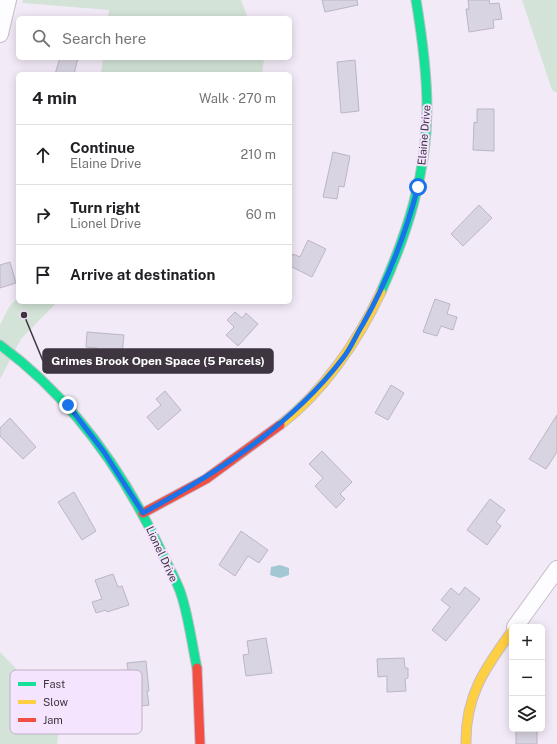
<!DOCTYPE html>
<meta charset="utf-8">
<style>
body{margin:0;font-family:"Public Sans",sans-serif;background:#f6f6f6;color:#202124}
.controls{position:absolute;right:12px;bottom:12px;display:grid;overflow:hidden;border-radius:6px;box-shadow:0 2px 10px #0003}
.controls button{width:36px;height:36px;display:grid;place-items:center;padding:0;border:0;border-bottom:1px solid #e0e0e0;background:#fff;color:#202124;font:20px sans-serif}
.stop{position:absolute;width:12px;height:12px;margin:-9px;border:3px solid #1a73e8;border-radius:50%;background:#fff}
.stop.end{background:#1a73e8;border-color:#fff;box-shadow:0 1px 4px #0008}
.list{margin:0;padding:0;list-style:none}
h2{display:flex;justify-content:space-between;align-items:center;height:52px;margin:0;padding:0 16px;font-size:17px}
h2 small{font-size:13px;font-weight:400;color:#757577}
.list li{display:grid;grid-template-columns:26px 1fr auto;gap:12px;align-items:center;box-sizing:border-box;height:60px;padding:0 16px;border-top:1px solid #e0e0e0}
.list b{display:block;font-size:15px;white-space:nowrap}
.list p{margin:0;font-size:13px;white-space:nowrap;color:#757577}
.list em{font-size:13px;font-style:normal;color:#757577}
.icon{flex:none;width:22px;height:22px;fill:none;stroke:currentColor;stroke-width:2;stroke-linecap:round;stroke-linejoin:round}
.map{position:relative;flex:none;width:557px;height:744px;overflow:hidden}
.search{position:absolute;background:#fff;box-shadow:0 2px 10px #0003;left:16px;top:16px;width:276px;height:44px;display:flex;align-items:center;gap:10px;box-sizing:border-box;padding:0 14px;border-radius:6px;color:#757577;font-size:15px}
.panel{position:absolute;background:#fff;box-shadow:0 2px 10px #0003;left:16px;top:72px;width:276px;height:232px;border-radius:6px}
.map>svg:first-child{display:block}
</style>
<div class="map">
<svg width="557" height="744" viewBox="0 0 557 744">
<rect width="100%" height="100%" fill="#f3eaf7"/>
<!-- green -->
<g fill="#d3e3d7">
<polygon points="23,0 241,0 248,18 108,18 109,10 22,3"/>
<polygon points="522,0 557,0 557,93 552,90"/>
<polygon points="103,58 263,58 264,59 262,74 101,74"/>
<polygon points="18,297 18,302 57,302 21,339 0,379 0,325 9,307"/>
<polygon points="0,652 61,716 57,744 0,744"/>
</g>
<!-- water -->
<polygon fill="#a3c8d3" points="280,565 289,568 289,575 280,578 270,575 271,567"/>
<!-- building -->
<g fill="#d9d4e2" stroke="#bbb6c2">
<polygon points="322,0 357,0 358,5 325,12"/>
<polygon points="468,0 489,0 490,4 499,3 502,19 493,20 494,28 469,32 466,9 469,9"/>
<polygon points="60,58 78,58 74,74 55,74"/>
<polygon points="355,60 359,111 341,113 337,62"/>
<polygon points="477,109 494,109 494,151 473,150 474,122 477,123"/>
<polygon points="333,152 350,156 344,187 339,186 337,199 323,197"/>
<polygon points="479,205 492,218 463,246 451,234"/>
<polygon points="308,240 326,249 312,277 290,266 290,260 293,254 300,257"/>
<polygon points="10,262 16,283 0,288 0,265"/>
<polygon points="435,299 450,304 447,314 457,317 453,330 441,326 437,336 423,332"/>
<polygon points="235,312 242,318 246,313 258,324 238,346 226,335 234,327 227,320"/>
<polygon points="87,332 124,335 122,354 97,352 97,348 86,347"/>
<polygon points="391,385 404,393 388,420 375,413"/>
<polygon points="165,391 181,410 158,430 147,417 161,405 156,399"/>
<polygon points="557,415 557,452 546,469 529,459"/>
<polygon points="10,418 36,447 23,459 0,436 0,428"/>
<polygon points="322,451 352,482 340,494 345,499 336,508 315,486 323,478 309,464"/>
<polygon points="74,492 96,531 82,540 58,502"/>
<polygon points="490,499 505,510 496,522 501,526 487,545 467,530"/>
<polygon points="241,531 268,550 259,563 248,556 235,576 219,565"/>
<polygon points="113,574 118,587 122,586 129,605 107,612 106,610 96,613 92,602 102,599 95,580"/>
<polygon points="465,587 480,599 446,641 432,630 450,607 441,600 451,588 459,595"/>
<polygon points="266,638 272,673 246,676 243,655 249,654 247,641"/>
<polygon points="404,658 405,668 408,668 408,678 405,679 406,691 387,692 387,676 378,677 377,659"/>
<polygon points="146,661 149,691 147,691 149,705 132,707 130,687 121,688 119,671 128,670 127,663"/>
<rect x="516" y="729" width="21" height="15"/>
</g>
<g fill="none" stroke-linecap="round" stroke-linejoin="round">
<!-- street casing -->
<g stroke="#c5bdc9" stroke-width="18">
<g id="street">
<polyline points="0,34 8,0"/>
<polyline points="515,627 557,569"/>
</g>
</g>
<!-- fast casing -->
<g stroke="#c5bdc9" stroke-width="11">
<g id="fast">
<path d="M381 292C407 234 427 173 427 109 427 73 422 36 416 0"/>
<path d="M0 345C72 398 124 472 162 553 168 567 178 582 182 597 189 620 192 644 197 668"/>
</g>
</g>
<!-- slow casing -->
<g stroke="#c5bdc9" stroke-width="11">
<g id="slow">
<path d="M280 425C323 392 358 341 381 292"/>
<path d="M466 744C465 696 485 668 512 631"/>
</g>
</g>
<!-- jam casing -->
<g stroke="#c5bdc9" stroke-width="11">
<g id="jam">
<polyline points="143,513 206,479 280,425"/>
<polyline points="197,668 200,744"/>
</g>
</g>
<!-- street -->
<use href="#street" stroke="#fdfcfe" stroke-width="16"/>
<!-- fast -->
<use href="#fast" stroke="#16e098" stroke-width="9"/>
<!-- slow -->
<use href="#slow" stroke="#ffcf43" stroke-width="9"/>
<!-- jam -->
<use href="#jam" stroke="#f24e42" stroke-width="9"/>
</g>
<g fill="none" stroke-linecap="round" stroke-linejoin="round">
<!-- route -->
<path stroke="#1a73e8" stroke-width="5" d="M68 405 104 452 143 513C217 473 291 426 343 358 351 348 356 335 363 324 388 280 405 236 418 187"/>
</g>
<g text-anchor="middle" stroke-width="4" stroke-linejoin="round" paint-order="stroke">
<!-- street labels -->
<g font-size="11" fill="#3e3541" stroke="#f5e4fd">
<text transform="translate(424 135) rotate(-85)" y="4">Elaine Drive</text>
<text transform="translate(162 554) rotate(65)" y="4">Lionel Drive</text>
</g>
</g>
<!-- legend -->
<rect x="10" y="670" width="132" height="64" rx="6" fill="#f5e4fd" stroke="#beb0c5" stroke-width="1"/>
<rect x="18" y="682" width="18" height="4" fill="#16e098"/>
<rect x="18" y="700" width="18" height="4" fill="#ffcf43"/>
<rect x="18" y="718" width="18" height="4" fill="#f24e42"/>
<g font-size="11" fill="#3e3541">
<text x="43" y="688">Fast</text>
<text x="43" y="706">Slow</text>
<text x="43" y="724">Jam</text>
</g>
<!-- callouts -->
<path fill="none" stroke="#3e3541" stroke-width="1.5" d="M24 315L43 361"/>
<circle fill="#3e3541" stroke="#f5e4fd" stroke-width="1.5" cx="24" cy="315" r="4"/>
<rect fill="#3e3541" stroke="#3e3541" stroke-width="1.5" x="43" y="349" width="230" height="24" rx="4"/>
<g font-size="12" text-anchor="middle" font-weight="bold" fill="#fff">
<text x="158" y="365">Grimes Brook Open Space (5 Parcels)</text>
</g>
</svg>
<div class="controls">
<button>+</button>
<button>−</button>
<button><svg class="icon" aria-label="layers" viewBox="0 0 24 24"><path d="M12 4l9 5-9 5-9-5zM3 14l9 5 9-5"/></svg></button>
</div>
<div class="stop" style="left:418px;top:187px"></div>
<div class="stop end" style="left:68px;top:405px"></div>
<div class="search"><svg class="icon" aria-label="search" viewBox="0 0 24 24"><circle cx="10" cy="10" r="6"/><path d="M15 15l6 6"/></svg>Search here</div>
<section class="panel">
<h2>4 min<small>Walk · 270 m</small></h2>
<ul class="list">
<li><svg class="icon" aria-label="ahead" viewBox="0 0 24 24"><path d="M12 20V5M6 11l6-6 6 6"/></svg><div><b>Continue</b><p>Elaine Drive</p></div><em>210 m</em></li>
<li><svg class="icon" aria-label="right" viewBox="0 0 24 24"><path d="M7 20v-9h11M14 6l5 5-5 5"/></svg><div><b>Turn right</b><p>Lionel Drive</p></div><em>60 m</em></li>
<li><svg class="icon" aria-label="arrive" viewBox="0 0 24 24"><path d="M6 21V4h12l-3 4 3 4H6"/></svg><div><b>Arrive at destination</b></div></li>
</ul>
</section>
</div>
